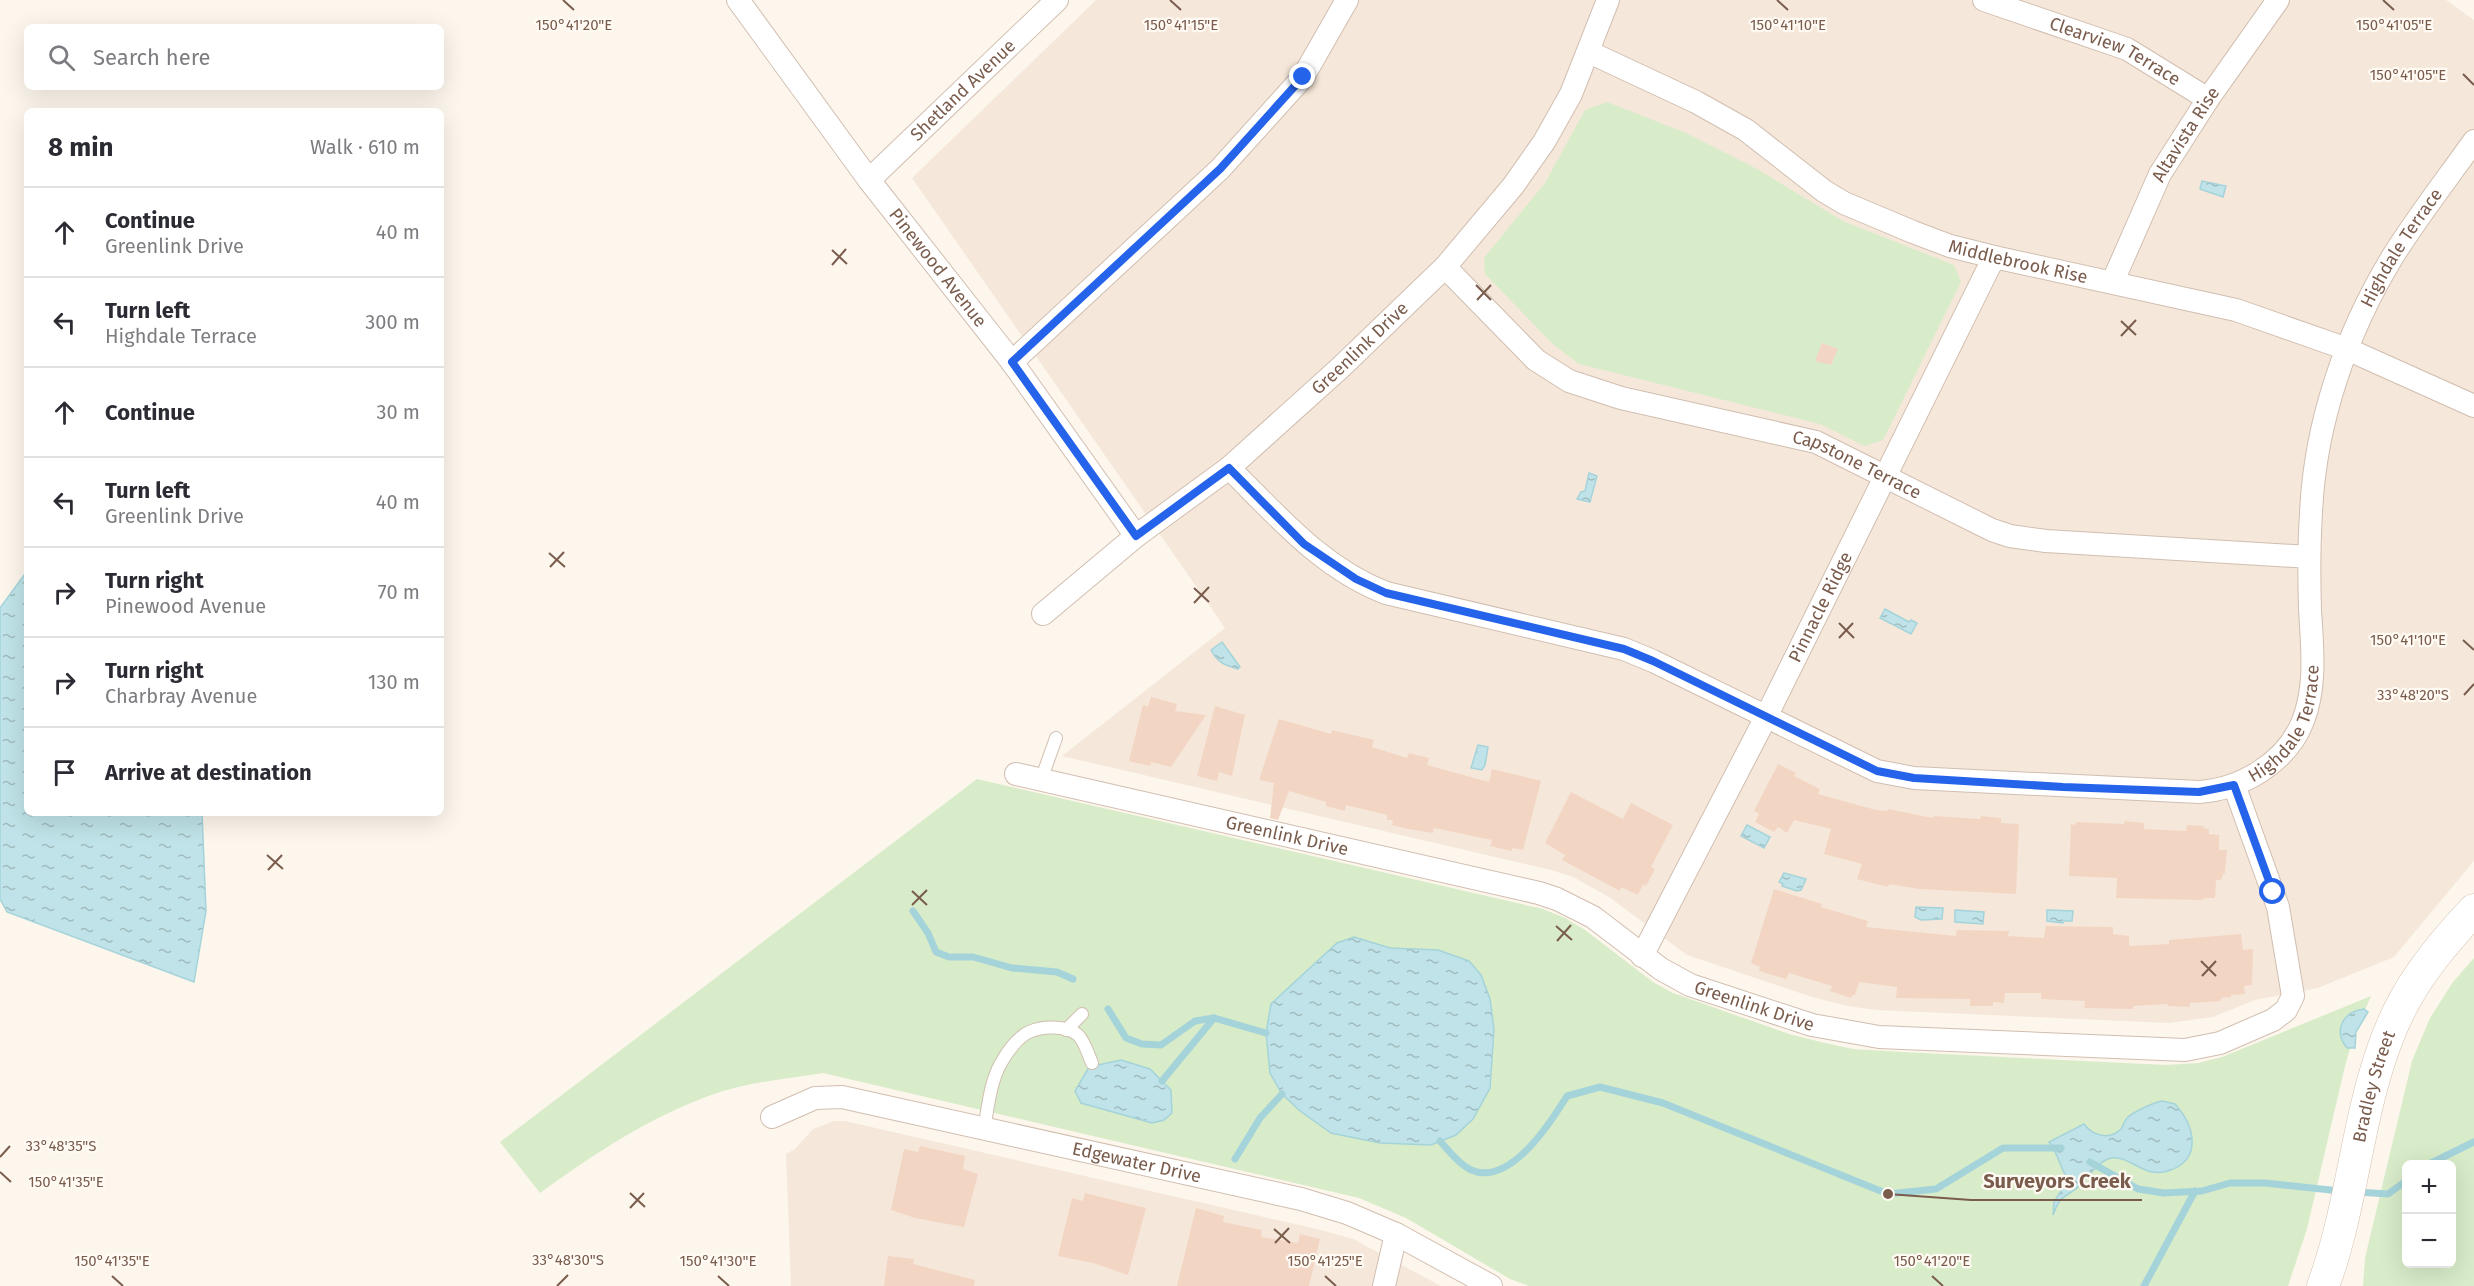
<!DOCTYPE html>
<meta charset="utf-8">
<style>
body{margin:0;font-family:"Fira Sans",sans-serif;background:#f2f2f3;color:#2b2b33}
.controls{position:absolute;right:18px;bottom:18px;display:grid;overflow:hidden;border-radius:9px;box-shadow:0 6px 24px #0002}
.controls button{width:54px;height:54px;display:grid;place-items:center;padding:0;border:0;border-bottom:2px solid #e1e1e2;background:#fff;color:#2b2b33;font:30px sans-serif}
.stop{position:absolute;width:18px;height:18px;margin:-14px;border:4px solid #2563eb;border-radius:50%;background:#fff}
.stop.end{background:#2563eb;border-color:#fff;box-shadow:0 2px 6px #0008}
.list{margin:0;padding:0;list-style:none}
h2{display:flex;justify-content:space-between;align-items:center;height:78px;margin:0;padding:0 24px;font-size:26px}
h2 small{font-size:20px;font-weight:400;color:#7c7c81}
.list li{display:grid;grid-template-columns:39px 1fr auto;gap:18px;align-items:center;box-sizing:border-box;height:90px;padding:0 24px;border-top:2px solid #e1e1e2}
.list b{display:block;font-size:22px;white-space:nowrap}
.list p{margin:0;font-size:20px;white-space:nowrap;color:#7c7c81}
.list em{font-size:20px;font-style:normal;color:#7c7c81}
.icon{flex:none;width:33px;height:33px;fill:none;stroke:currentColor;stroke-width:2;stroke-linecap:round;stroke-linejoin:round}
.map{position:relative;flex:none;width:2474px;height:1286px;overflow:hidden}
.search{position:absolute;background:#fff;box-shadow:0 6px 24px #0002;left:24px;top:24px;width:420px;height:66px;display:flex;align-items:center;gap:15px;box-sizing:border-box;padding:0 21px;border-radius:9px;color:#7c7c81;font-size:22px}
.panel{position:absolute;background:#fff;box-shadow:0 6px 24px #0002;left:24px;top:108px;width:420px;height:708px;border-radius:9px}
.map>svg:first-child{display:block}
</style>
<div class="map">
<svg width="2474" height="1286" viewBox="0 0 2474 1286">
<defs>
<pattern id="water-ripples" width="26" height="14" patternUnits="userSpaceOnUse" patternTransform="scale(1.5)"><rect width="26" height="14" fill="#bfe3e8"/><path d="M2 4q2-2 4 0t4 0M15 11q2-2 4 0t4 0" fill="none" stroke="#a0bbbe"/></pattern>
</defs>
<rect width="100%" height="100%" fill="#fdf6ec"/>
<!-- residential -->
<g fill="#f5e8da">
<polygon points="1096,0 2446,0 2474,20 2474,861 2394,957 2318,988 2255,1000 2213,1017 2169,1023 1876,1010 1847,1006 1812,997 1687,955 1609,897 1573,877 1551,870 1062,756 1225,628 912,178"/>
<polygon points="834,1121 845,1121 1321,1230 1353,1239 1441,1286 791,1286 786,1154 795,1149 813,1129"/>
</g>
<!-- green -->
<g fill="#d8ecc9" fill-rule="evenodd">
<polygon points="1607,102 1686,133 1757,169 1843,221 1954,265 1961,282 1883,440 1865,446 1820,424 1579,364 1554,345 1485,274 1484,258 1545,183 1585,110"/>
<path d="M977 779 1543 909 1565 918 1585 930 1653 982 1673 993 1789 1034 1825 1043 1853 1049 1903 1052 2166 1065 2198 1063 2222 1057 2371 996 2353 1038 2345 1066 2307 1229 2288 1286H1529L1510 1279 1406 1218 1359 1198 823 1073C786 1079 747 1082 711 1095 648 1118 594 1154 540 1193L500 1142Z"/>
<path d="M2474 958V1286H2363L2365 1258 2412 1061 2430 1018 2453 982ZM2452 1164V1264H2406V1164Z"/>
</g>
<!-- water -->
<g fill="url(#water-ripples)" stroke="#a5d3da" stroke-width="1.5">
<polygon points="2202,181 2226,186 2223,197 2200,189"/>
<polygon points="1589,473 1597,476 1590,502 1577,499 1581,492 1585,491"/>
<polygon points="27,571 27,813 202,813 206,911 194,982 7,912 0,899 0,608"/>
<polygon points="1885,609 1909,622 1911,620 1917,623 1911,634 1880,618"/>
<path d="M1222 642 1240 667 1238 669C1224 665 1218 663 1211 650Z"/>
<polygon points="1478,745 1488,747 1485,765 1482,770 1471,768"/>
<polygon points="1747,825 1770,837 1764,848 1741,836"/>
<polygon points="1784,873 1806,879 1801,890 1797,891 1782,886 1783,884 1779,882"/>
<polygon points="1916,907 1943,908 1942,919 1921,920 1915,917"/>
<polygon points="1955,910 1984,912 1983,924 1955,922"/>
<polygon points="2047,910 2073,911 2072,921 2064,921 2063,923 2047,921"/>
<polygon points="1354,937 1390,948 1438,950 1469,961 1481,975 1490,999 1494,1029 1490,1088 1473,1119 1456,1135 1431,1145 1380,1143 1331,1133 1300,1111 1282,1094 1270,1073 1266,1033 1271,1004 1337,943"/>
<path d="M2364 1009 2368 1012 2356 1032 2355 1048H2347C2333 1031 2342 1012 2364 1009Z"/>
<polygon points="1121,1060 1150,1069 1171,1090 1172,1113 1164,1120 1152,1123 1081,1103 1075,1091 1089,1067"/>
<path d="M2162 1101 2175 1104C2195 1126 2203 1160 2168 1171 2144 1179 2130 1155 2111 1158 2098 1161 2087 1179 2077 1188 2071 1193 2063 1196 2059 1202 2056 1206 2055 1211 2053 1215L2054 1202 2068 1180C2060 1167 2058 1153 2049 1142L2084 1124C2092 1135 2109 1141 2121 1129 2124 1125 2124 1120 2128 1117 2134 1112 2154 1102 2162 1101Z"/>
</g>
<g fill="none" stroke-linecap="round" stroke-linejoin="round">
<!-- stream -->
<g stroke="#a5d3da" stroke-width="7">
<polyline points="913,911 928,933 936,952 949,957 973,957 1012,968 1057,972 1073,979"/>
<polyline points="1108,1009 1126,1038 1142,1044 1161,1045 1195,1021 1214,1018 1266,1033"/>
<polyline points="1162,1081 1214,1018"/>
<path d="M1440 1141C1449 1151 1459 1164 1471 1170 1510 1187 1551 1122 1567 1096L1600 1087 1663 1103 1888 1194 1936 1189 2003 1148H2061"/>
<polyline points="1235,1159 1260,1118 1282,1094"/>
<polyline points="2090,1162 2138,1189 2164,1193 2202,1191 2230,1183 2265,1183 2340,1191"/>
<polyline points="2429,1164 2474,1142"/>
<polyline points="2357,1192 2388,1194 2406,1181"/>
<polyline points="2144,1286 2195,1191"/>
</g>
</g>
<!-- building -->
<g fill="#f3d5c3">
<polygon points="1822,343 1838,349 1831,365 1815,361"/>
<polygon points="1151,697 1177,704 1175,711 1206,715 1171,767 1151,762 1150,766 1129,761 1143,705 1148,706"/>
<polygon points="1215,706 1245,715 1232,776 1219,772 1217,781 1197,776"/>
<polygon points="1279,719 1331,734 1332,730 1374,740 1372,747 1407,758 1409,753 1429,758 1427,765 1489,782 1492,769 1541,781 1523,850 1513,848 1511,851 1490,846 1492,840 1434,828 1433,833 1408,829 1392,825 1393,820 1387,820 1387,815 1346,805 1345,811 1326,806 1326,802 1289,791 1278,820 1270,818 1274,783 1259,780"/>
<polygon points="1778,764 1796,773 1794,776 1820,789 1818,794 1876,810 1887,811 1888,809 1933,818 1934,816 1980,819 1981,816 2001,818 2001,823 2019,824 2016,894 1919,889 1889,884 1888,887 1857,879 1862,864 1824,854 1831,829 1794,820 1787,833 1778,827 1774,832 1755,822 1759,814 1754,811"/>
<polygon points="1571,792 1623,819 1631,803 1673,825 1651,867 1655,869 1646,886 1643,884 1638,895 1621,887 1620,891 1562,860 1565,855 1545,843"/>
<polygon points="2125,821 2144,823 2144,829 2186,831 2187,825 2204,826 2203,828 2209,829 2209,834 2219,835 2219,850 2227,850 2225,873 2223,874 2221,880 2216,880 2215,898 2203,898 2203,900 2116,898 2117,878 2069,876 2071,824 2075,825 2076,822 2124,824"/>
<polygon points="1774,889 1822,904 1821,907 1868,921 1866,927 1956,936 1957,930 2009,931 2008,936 2044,938 2046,926 2113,927 2113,934 2129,936 2129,946 2169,944 2169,940 2241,934 2243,950 2253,949 2252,985 2244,986 2245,994 2231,995 2231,997 2221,998 2221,1001 2190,1003 2190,1007 2168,1006 2168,1004 2133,1006 2133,1009 2084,1008 2085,1001 2041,999 2041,993 2005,993 2004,1003 1993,1002 1993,1006 1970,1006 1970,999 1896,998 1897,987 1859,982 1855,995 1852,995 1851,998 1830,991 1832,986 1789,973 1786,979 1759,971 1760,967 1751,963"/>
<polygon points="920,1146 965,1156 963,1169 978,1174 964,1227 915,1218 891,1210 904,1149 918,1152"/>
<polygon points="1085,1193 1146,1208 1128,1275 1093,1263 1058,1256 1072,1198 1083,1201"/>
<polygon points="1196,1208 1224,1216 1223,1222 1262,1230 1261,1237 1298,1243 1300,1234 1320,1239 1309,1286 1177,1286"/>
<polygon points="888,1256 914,1259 913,1264 975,1280 974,1286 884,1286"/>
</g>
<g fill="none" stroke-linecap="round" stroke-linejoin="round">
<!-- lane casing -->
<g stroke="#d1beb0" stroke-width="14">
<g id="lane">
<polyline points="1041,780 1056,738"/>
<polyline points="1066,1030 1082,1014"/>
<path d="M984 1129C988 1108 990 1082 1001 1063 1007 1052 1018 1037 1029 1032 1042 1026 1066 1025 1078 1035 1085 1042 1088 1054 1092 1063"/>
</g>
</g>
<!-- street casing -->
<g stroke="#d1beb0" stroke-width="24">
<g id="street">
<path id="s1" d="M738 0 869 180 1012 362 1136 536"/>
<path id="s2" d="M1984 0 2127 49 2208 99"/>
<path id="s3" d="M1589 52 1696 102 1746 130 1824 191 1844 203 1913 232 1950 246 1994 257 2236 310 2347 349 2474 406"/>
<path id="s4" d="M869 180 1057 0"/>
<path id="s5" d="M1445 267 1536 360 1569 381 1621 398 1816 442 1992 530 2010 536 2046 541 2309 557"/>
<path id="s6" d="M2113 281 2160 174 2208 99 2278 0"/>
<polyline points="1012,362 1220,169 1303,77 1347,0"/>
<path id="s7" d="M1229 468C1277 515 1321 568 1386 593L1624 649 1653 661 1877 771 1914 778 2199 792C2242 789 2287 762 2303 721 2317 685 2312 646 2310 609 2309 577 2309 545 2311 513 2315 423 2346 333 2393 256 2418 216 2447 179 2474 141"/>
<path id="s8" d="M1043 614 1136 536 1229 468 1340 368 1445 267 1513 186 1544 142 1571 94 1608 0"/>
<path id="s9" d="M1016 774 1539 893 1557 899 1593 917 1661 969 1690 985 1812 1025 1879 1037 2185 1050 2220 1043 2273 1020 2286 1010 2293 996 2278 907 2234 785"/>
<path id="s10" d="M1642 956 1766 717 1994 257"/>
<path id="s11" d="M772 1117 815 1098 842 1097 1301 1199 1347 1213 1396 1234 1491 1286"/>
<polyline points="1384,1286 1396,1234"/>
</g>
</g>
<!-- secondary casing -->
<g stroke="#d6c0b0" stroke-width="33">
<g id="secondary">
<path id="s12" d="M2323 1286C2356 1198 2357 1098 2398 1013 2417 974 2445 941 2474 910"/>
</g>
</g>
<!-- lane -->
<use href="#lane" stroke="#fff" stroke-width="12"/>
<!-- street -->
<use href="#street" stroke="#fff" stroke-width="22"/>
<!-- secondary -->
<use href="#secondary" stroke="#fff" stroke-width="32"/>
</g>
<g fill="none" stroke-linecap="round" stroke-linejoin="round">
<!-- route -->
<polyline stroke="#2563eb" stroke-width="8" points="1303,77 1220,169 1012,362 1136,536 1229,468 1304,544 1356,579 1386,593 1624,649 1653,661 1877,771 1914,778 2063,787 2199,792 2234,785 2273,892"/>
</g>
<!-- ticks -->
<path fill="none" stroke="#7a5c4d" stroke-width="2" d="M563 0 574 10M1170 0 1181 10M1777 0 1788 10M2383 0 2394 10M2463 74 2474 85M832 250 847 264M832 265 846 249M1476 285 1491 300M1477 300 1491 285M2121 321 2136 335M2121 336 2136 320M549 553 565 567M550 567 564 552M1194 588 1209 602M1194 603 1209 587M1839 623 1854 638M1839 638 1853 623M2463 640 2474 650M2464 695 2474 684M267 855 283 869M268 870 282 855M912 891 927 905M912 905 927 890M1556 926 1572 940M1557 941 1571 925M2201 961 2216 976M2202 976 2216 961M0 1157 10 1146M0 1172 11 1182M630 1193 645 1207M630 1208 644 1193M1274 1229 1290 1243M1275 1243 1289 1228M112 1276 123 1286M718 1276 729 1286M1325 1276 1336 1286M1932 1276 1943 1286M557 1286 568 1275"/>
<g text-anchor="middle" stroke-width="4.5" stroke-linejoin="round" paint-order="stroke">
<!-- street labels -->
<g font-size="18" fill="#7a5c4d" stroke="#fffaf3">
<text dy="6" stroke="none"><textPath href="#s2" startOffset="141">Clearview Terrace</textPath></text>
<text dy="6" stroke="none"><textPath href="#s4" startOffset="130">Shetland Avenue</textPath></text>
<text dy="6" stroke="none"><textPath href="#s6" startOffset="164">Altavista Rise</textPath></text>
<text dy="6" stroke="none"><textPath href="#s7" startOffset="1676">Highdale Terrace</textPath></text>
<text dy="6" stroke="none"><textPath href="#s3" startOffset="482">Middlebrook Rise</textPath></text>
<text dy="6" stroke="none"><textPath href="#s1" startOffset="334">Pinewood Avenue</textPath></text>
<text dy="6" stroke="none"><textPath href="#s8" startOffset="414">Greenlink Drive</textPath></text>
<text dy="6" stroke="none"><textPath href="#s5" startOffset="470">Capstone Terrace</textPath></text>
<text dy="6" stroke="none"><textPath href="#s10" startOffset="392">Pinnacle Ridge</textPath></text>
<text dy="6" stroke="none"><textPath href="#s7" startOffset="1172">Highdale Terrace</textPath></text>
<text dy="6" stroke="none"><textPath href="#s9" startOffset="278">Greenlink Drive</textPath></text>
<text dy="6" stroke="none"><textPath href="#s9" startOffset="782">Greenlink Drive</textPath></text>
<text dy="6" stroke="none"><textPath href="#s12" startOffset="206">Bradley Street</textPath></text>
<text dy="6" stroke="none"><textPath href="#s11" startOffset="376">Edgewater Drive</textPath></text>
</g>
</g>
<g font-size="15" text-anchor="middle" fill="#7a5c4d" stroke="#fffaf3" stroke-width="4.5" stroke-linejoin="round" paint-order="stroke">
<text x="2394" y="30">150°41'05"E</text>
<text x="1181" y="30">150°41'15"E</text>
<text x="1788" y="30">150°41'10"E</text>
<text x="574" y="30">150°41'20"E</text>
<text x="2408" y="80">150°41'05"E</text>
<text x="2408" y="645">150°41'10"E</text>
<text x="2413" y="700">33°48'20"S</text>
<text x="61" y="1151">33°48'35"S</text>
<text x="66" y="1187">150°41'35"E</text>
<text x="568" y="1265">33°48'30"S</text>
<text x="112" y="1266">150°41'35"E</text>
<text x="718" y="1266">150°41'30"E</text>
<text x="1325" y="1266">150°41'25"E</text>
<text x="1932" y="1266">150°41'20"E</text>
</g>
<!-- callouts -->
<path fill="none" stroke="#7a5c4d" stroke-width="2" d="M1888 1194L1971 1200H2142"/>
<circle fill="#7a5c4d" stroke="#fffaf3" stroke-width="2" cx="1888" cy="1194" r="6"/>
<g font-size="20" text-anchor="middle" font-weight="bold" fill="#7a5c4d" stroke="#fffaf3" stroke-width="4.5" stroke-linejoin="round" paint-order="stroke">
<text x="2057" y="1188">Surveyors Creek</text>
</g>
</svg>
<div class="controls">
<button>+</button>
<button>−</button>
</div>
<div class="stop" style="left:2273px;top:892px"></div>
<div class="stop end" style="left:1303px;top:77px"></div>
<div class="search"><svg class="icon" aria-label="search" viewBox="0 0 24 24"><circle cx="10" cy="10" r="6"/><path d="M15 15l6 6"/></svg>Search here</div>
<section class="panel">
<h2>8 min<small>Walk · 610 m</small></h2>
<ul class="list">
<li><svg class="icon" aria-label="ahead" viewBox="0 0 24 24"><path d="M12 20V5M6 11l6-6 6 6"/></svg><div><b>Continue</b><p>Greenlink Drive</p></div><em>40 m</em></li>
<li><svg class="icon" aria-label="left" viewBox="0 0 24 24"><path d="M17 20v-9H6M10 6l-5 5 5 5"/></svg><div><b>Turn left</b><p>Highdale Terrace</p></div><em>300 m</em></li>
<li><svg class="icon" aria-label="ahead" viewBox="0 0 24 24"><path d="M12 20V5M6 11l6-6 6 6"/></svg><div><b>Continue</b></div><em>30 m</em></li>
<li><svg class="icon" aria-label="left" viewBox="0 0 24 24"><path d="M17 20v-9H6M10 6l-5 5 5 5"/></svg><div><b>Turn left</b><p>Greenlink Drive</p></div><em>40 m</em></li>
<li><svg class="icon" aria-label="right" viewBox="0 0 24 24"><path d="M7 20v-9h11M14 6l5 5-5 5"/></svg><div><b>Turn right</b><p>Pinewood Avenue</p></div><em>70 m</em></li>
<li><svg class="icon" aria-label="right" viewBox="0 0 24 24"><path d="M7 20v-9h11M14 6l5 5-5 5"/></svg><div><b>Turn right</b><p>Charbray Avenue</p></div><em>130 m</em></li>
<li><svg class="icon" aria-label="arrive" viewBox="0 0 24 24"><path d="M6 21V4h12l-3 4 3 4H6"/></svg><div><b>Arrive at destination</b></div></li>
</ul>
</section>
</div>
